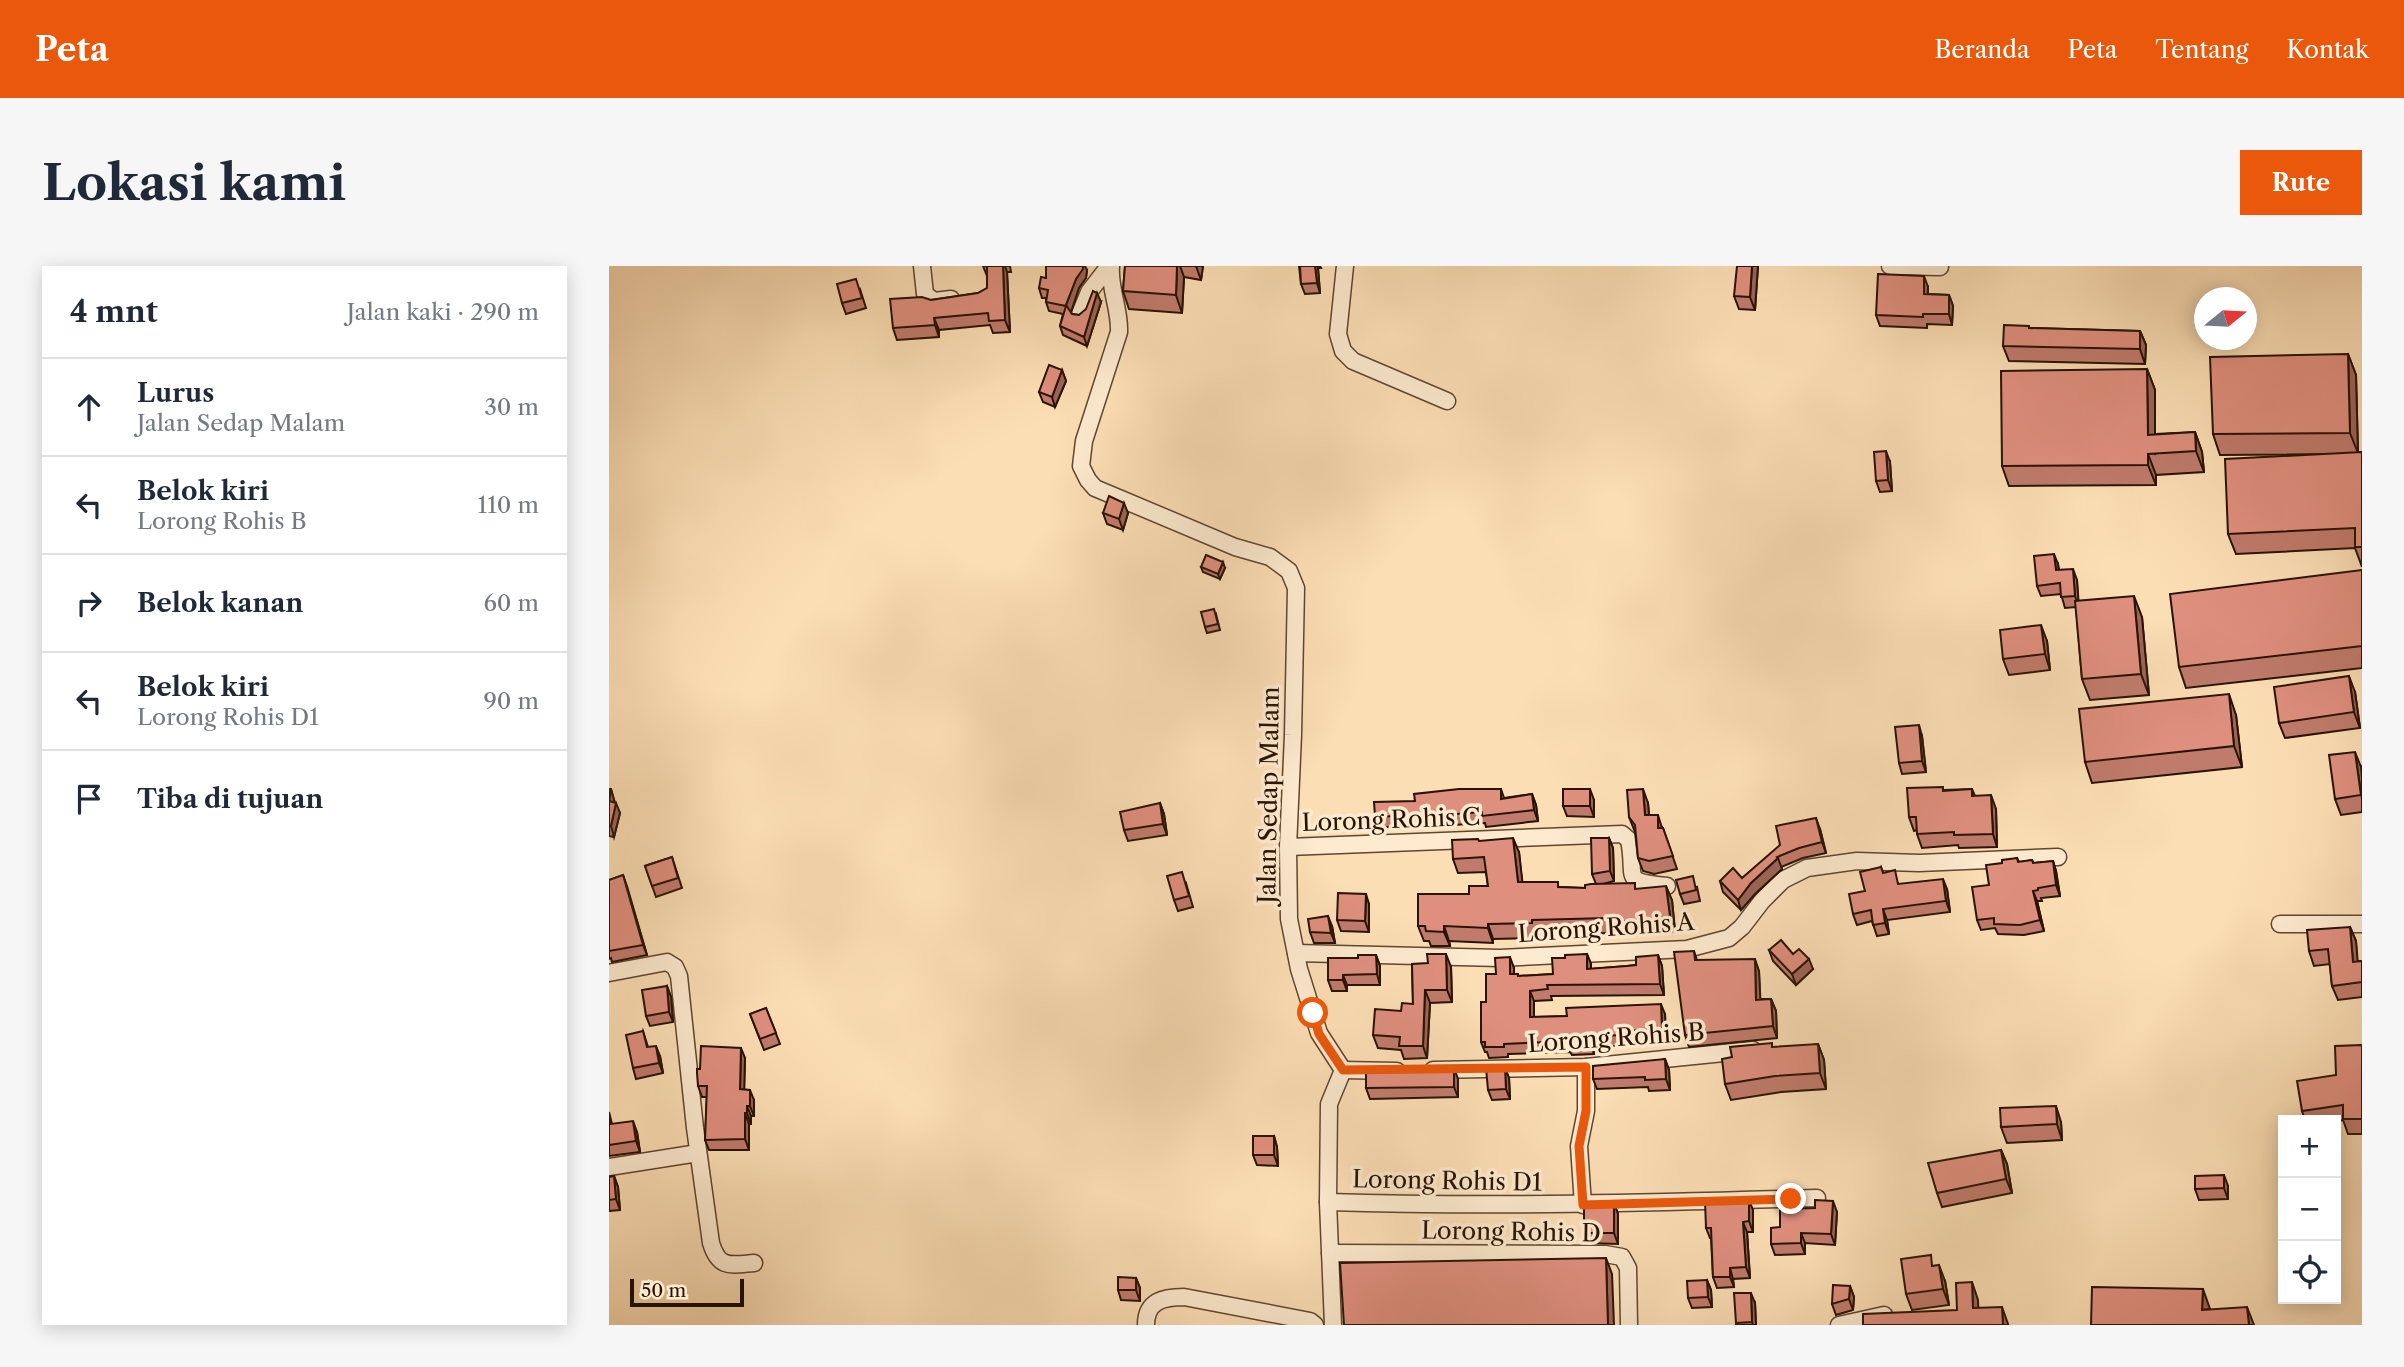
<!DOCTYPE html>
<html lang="id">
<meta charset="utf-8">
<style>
body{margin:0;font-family:"Libre Caslon Text",serif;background:#f6f6f7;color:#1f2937}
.controls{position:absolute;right:21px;bottom:21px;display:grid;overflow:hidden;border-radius:0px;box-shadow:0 4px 18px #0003}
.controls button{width:63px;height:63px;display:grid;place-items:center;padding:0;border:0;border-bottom:2px solid #e0e1e3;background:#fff;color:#1f2937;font:35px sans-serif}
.compass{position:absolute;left:1585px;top:21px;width:63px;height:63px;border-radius:50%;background:#fff;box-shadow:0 4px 18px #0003;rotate:72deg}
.scale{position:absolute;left:21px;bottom:18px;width:114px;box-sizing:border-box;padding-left:7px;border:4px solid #291305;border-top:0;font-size:19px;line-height:24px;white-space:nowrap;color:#291305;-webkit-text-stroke:5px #fdeacf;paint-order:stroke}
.stop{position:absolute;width:21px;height:21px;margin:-16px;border:5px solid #ea580c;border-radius:50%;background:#fff}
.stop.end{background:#ea580c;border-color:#fff;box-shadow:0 2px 7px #0008}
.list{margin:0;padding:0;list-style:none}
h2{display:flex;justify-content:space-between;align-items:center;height:91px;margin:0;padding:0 28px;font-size:30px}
h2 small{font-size:23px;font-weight:400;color:#747a83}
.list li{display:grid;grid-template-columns:46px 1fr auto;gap:21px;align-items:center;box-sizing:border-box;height:98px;padding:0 28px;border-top:2px solid #e0e1e3}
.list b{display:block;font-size:26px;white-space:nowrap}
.list p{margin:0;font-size:23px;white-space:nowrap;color:#747a83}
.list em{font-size:23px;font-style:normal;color:#747a83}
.icon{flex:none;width:38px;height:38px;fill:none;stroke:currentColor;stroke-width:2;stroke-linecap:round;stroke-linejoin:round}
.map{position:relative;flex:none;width:1753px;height:1059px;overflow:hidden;border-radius:0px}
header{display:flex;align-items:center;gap:42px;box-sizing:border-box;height:98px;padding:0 35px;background:#ea580c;color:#fff}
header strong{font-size:33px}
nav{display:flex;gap:38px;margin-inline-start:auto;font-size:24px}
.intro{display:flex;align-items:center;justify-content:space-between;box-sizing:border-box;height:168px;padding:0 42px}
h1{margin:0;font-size:49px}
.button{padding:18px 32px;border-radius:0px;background:#ea580c;color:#fff;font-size:24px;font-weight:700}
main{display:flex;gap:42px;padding:0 42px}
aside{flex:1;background:#fff;border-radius:0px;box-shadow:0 4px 18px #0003}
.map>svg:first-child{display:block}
</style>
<header>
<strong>Peta</strong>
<nav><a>Beranda</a><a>Peta</a><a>Tentang</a><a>Kontak</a></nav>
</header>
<div class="intro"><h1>Lokasi kami</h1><a class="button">Rute</a></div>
<main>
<aside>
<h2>4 mnt<small>Jalan kaki · 290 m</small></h2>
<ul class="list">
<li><svg class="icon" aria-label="ahead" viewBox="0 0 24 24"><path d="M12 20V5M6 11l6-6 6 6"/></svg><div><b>Lurus</b><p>Jalan Sedap Malam</p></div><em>30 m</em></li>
<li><svg class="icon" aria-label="left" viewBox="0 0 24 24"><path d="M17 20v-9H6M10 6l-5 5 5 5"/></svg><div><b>Belok kiri</b><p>Lorong Rohis B</p></div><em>110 m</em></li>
<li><svg class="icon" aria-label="right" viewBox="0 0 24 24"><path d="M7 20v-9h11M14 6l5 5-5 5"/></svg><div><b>Belok kanan</b></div><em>60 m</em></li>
<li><svg class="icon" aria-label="left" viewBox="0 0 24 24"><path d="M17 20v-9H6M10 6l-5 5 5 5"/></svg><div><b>Belok kiri</b><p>Lorong Rohis D1</p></div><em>90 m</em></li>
<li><svg class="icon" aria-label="arrive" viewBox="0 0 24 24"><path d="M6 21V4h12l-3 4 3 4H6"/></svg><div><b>Tiba di tujuan</b></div></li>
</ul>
</aside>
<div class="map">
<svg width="1753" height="1059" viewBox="0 0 1753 1059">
<rect width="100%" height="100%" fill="#fcdeb5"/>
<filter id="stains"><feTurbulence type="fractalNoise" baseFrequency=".00286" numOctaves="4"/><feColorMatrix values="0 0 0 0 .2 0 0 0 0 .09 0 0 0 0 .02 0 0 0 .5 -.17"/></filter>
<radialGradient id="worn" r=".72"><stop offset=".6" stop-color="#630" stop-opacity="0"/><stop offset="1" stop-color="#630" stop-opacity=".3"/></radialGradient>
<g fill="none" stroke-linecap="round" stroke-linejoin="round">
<!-- minor casing -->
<g stroke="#5e4631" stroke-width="19">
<g id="minor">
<polyline points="313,0 316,28 325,35 342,33"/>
<path d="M502 0C500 22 511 43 510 66L475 175 472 200 479 214 486 222 626 281 661 291 680 305 687 322 684 469 679 581 680 653 690 703 710 767 734 804 720 838 719 936 724 1059"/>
<polyline points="736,0 729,68 734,85 744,95 838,135"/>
<polyline points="1281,0 1331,1"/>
<polyline points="471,48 480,26 500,0"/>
<path d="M679 581 1013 568 1020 574C1028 613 1010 615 1058 620"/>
<polyline points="1671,658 1753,658"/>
<polyline points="687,687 891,692 1078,683 1120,672 1133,661 1153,635 1174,614 1198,602 1248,595 1310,597 1449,591"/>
<path d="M0 707 58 696 66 701 70 710 86 862 102 977C110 1003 121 999 145 997"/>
<polyline points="734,804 788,805"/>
<polyline points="824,804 977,801 1144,784"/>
<polyline points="0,901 89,887"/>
<path d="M719 936C882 941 1045 937 1208 932"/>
<polyline points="974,939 970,880 977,845 977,801"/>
<polyline points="721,987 996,988 1013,991 1019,1002 1020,1059"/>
<path d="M537 1059C537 1035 554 1031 575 1031L701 1055 706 1059"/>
<polyline points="1230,1059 1275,1049"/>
</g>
</g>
<!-- minor -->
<use href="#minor" stroke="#fdeacf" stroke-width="16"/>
</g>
<!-- wall -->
<g fill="#c07b6c" stroke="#291305" stroke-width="2">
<polygon points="374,0 401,0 402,6 398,6 401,66 384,67 381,59 330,64 330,71 288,74 284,62 322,34 369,27 378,22 378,10"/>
<polygon points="516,0 594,0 592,14 575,11 573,47 520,43 514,25"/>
<polygon points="690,0 711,0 712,2 709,2 711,27 696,28 692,18"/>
<polygon points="1149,0 1146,44 1130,43 1125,30"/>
<polygon points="478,4 477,12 470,22 462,46 463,48 470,49 492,36 478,80 454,69 451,60 454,48 440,45 437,36 437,32 433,32 430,22 437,12"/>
<polygon points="1319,21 1319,28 1340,29 1344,40 1343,59 1318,58 1318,62 1271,60 1267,49"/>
<polygon points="251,23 257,42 237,48 233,37"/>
<polygon points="1421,62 1531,65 1537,79 1536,98 1400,95 1394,80"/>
<polygon points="1739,88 1747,109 1749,187 1753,186 1753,301 1746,282 1627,288 1619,268 1726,188 1611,189 1604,168"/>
<polygon points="1538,103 1546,124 1546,168 1586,166 1593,186 1595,206 1547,209 1547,219 1400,220 1393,200"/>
<polygon points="453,104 457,115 446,141 434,136 430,126"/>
<polygon points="1281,196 1283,225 1271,226 1267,215"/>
<polygon points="494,247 519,247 514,264 498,258"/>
<polygon points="1449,298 1450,304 1468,314 1469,335 1533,351 1540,429 1481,434 1473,413 1467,341 1456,342 1452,328 1432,330 1428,320"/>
<polygon points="592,301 616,302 611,313 594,306"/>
<polygon points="1753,304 1753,402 1577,422 1570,401"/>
<polygon points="607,348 611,364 598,367 596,361"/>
<polygon points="1438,375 1441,404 1400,409 1394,393"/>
<polygon points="1746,426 1751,462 1676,472 1670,457"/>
<polygon points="1627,449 1633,501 1483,517 1476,496"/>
<polygon points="1313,470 1317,506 1293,508 1290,497"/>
<polygon points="1752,501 1753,512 1753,546 1732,549 1726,533"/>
<polygon points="0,523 2,523 5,534 5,536 11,547 5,571 0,570"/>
<polygon points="892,523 895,532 923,528 927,539 929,555 877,561 876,557 811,561 770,561 766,550 806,535"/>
<polygon points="1363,523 1366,530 1387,543 1388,581 1350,582 1349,579 1313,582 1308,568 1308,564 1305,565 1300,551 1335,524"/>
<polygon points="985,534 985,551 958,550 954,540"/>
<polygon points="551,537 555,548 558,569 519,575 515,564"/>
<polygon points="1039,537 1040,549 1054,562 1068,603 1045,608 1034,605 1029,592 1026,566 1020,551"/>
<polygon points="1211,563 1217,587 1194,592 1172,601 1173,603 1146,628 1132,644 1114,626 1111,615 1133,612"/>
<polygon points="1000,572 1004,582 1005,615 994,618 1028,623 1063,634 1066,665 1032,669 1004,670 1003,667 928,669 928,672 884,673 884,677 840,675 841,680 822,680 820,675 815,675 809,660 860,628 879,620 877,606 849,607 844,593 870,575 910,586 913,616 951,621 976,622 987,618 983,608"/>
<polygon points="63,591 73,622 47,631 36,600"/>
<polygon points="1408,592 1410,596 1423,594 1425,597 1444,595 1447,605 1451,630 1432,632 1433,635 1428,635 1435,665 1415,669 1389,668 1386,662 1372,664 1368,654 1380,619 1393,597"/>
<polygon points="1272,601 1274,607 1290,618 1338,623 1341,646 1278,654 1280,668 1268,670 1263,655 1248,659 1244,648"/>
<polygon points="14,609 38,689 3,696 2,692 0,693 0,614"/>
<polygon points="577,617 584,641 569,645 565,634"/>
<polygon points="1088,621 1091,635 1075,638 1071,628"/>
<polygon points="760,638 760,666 732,665 728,654"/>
<polygon points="723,660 726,677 705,677 701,666"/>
<polygon points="1741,661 1747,675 1748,695 1753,695 1753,731 1729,734 1723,720 1721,698 1705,700 1700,685"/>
<polygon points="1160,684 1184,688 1204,703 1187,719 1164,695"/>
<polygon points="1085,685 1088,694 1150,705 1151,733 1162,733 1167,745 1168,772 1080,781 1076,769"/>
<polygon points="978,688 982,698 982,703 1018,700 1027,699 1049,689 1053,700 1055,729 942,730 943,734 925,735 925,751 1056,748 1057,774 1022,775 1022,780 984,780 985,788 963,789 961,786 899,788 899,791 880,792 878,786 876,786 872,776 877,736 887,708 905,702 905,708 909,710 944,708 956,692"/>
<polygon points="767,689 771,700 771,719 738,719 738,725 723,725 719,714 749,692"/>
<polygon points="803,698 842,701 843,736 821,737 818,792 795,793 792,784 769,782 764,769 792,745 804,738"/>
<polygon points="58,720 62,731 64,756 41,760 37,750"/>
<polygon points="157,742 171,778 155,784 141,748"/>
<polygon points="34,765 39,781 51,790 54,807 27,813 24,802"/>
<polygon points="1209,778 1215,794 1217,823 1172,826 1122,834 1116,818 1123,791"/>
<polygon points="1753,779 1753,868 1739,868 1734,854 1727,856 1727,854 1696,854 1693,845 1727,809"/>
<polygon points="136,792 135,823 145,834 145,850 142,850 142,858 140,858 140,884 100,884 96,874 98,831 93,831 89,820 91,803"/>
<polygon points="1056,793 1060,804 1061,824 1040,825 1039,821 988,823 984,813"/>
<polygon points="896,802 900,812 901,833 883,834 879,824"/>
<polygon points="849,813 849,831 761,833 757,822"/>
<polygon points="0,846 3,858 28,866 31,886 0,890"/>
<polygon points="1452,856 1453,874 1398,877 1392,861"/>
<polygon points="665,870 668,881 669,900 648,899 644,889"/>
<polygon points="1392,884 1398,898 1403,927 1333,941 1328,927"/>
<polygon points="5,910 9,921 11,944 0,945 0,911"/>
<polygon points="1619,920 1619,933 1590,934 1586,923"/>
<polygon points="1005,937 1009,948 1009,978 979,977 975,967"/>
<polygon points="1144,944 1144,966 1138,966 1141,1012 1124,1013 1125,1021 1108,1022 1104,1011 1102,972 1101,972 1097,962"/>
<polygon points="1228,946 1226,979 1196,977 1196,988 1166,989 1162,978 1171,961"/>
<polygon points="1326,1000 1336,1015 1340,1039 1303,1044 1297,1028"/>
<polygon points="527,1012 531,1022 531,1035 512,1034 509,1024"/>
<polygon points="1098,1014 1102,1024 1103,1041 1083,1042 1079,1032"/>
<polygon points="1241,1020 1245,1031 1244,1044 1227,1049 1223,1038"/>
<polygon points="1146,1037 1147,1059 1127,1059 1127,1057"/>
</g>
<!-- shaded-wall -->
<g fill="#9c6458" stroke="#291305" stroke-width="2">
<polygon points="394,0 396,0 398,6 401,66 396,54"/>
<polygon points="474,0 476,0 478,4 477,12 470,22 461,49 457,39 467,13"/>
<polygon points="568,0 571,0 575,11 573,47 567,29"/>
<polygon points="587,0 594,0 592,14"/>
<polygon points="706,0 709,0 709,2 711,27 708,17"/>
<polygon points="1143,0 1149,0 1146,44 1141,31"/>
<polygon points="1315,10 1319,21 1318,39 1315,28"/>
<polygon points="488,27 492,36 478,80 475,71"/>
<polygon points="1340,29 1344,40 1343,59 1340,48"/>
<polygon points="325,52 330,64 330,71 326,59"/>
<polygon points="1531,65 1537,79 1536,98 1531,83"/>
<polygon points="1739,88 1747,109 1749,187 1741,167"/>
<polygon points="1538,103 1546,124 1546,189 1539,169"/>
<polygon points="453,104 457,115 446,141 443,131"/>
<polygon points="1586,166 1593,186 1595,206 1587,185"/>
<polygon points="1277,185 1281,196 1283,225 1279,214"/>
<polygon points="1539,188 1547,209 1547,219 1539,199"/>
<polygon points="515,237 519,247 514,264 510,253"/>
<polygon points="1445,288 1449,298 1451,315 1447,304"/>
<polygon points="614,296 616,302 611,313 609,308"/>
<polygon points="1464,303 1468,314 1470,341 1466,330"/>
<polygon points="1525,330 1533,351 1540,429 1532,408"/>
<polygon points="1432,359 1438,375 1441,404 1436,388"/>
<polygon points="1740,410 1746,426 1751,462 1745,446"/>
<polygon points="1620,428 1627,449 1633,501 1625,480"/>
<polygon points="1310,459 1313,470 1317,506 1313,495"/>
<polygon points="1746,486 1752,501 1753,512 1753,533"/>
<polygon points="2,523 5,534 3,545 0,537"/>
<polygon points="981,523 985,534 985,551 981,540"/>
<polygon points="1034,523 1039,537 1041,562 1036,549"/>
<polygon points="923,528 927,539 929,555 925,544"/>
<polygon points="1382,529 1387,543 1388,581 1384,568"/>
<polygon points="7,537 11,547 5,571 2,560"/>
<polygon points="551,537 555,548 558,569 554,558"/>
<polygon points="1049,549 1053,562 1049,562"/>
<polygon points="1207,552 1211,563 1217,587 1213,576"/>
<polygon points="904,572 910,586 915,630 909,616"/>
<polygon points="1000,572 1004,582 1005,615 1001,605"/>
<polygon points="1169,592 1173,603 1146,628 1132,644 1129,634 1142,617"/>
<polygon points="1444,595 1447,605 1451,630 1447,619"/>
<polygon points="14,609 18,620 38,689 34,679"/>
<polygon points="1334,613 1338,623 1341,646 1337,635"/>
<polygon points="1057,620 1063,634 1066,665 1061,650"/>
<polygon points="1424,625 1428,635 1435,665 1431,654"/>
<polygon points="757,628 760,638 760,666 756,655"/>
<polygon points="1274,643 1278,654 1280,668 1276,657"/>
<polygon points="719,650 723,660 726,677 722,667"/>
<polygon points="879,658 884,673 884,677 879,662"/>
<polygon points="835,660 840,675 841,680 835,666"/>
<polygon points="1741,661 1747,675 1750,711 1744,696"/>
<polygon points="837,688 842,701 843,736 838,724"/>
<polygon points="978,688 982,698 982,713 978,703"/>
<polygon points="767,689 771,700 771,719 768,708"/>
<polygon points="1049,689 1053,700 1055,729 1051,718"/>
<polygon points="901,691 905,702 905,719 901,708"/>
<polygon points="1146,693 1150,705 1152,745 1147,734"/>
<polygon points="1200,693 1204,703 1187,719 1183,708"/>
<polygon points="734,709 738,719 738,725 734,714"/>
<polygon points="58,720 62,731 64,756 60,746"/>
<polygon points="816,724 821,737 818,792 814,780"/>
<polygon points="921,725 925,735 925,762 921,751"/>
<polygon points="1162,733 1167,745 1168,772 1164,760"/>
<polygon points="1052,738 1056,748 1057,774 1053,763"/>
<polygon points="980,770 984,780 985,788 981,778"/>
<polygon points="1209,778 1215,794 1217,823 1211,807"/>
<polygon points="47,780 51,790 54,807 50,797"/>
<polygon points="132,782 136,792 135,834 131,823"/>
<polygon points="1056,793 1060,804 1061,824 1057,813"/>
<polygon points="845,802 849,813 849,831 845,821"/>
<polygon points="896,802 900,812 901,833 897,823"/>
<polygon points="141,824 145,834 145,850 141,840"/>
<polygon points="138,840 142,850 142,858 138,847"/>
<polygon points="1447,840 1452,856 1453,874 1448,858"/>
<polygon points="136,847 140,858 140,884 136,873"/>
<polygon points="24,855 28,866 31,886 27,875"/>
<polygon points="665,870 668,881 669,900 665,889"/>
<polygon points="1392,884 1398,898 1403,927 1397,913"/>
<polygon points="1615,909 1619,920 1619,933 1615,922"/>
<polygon points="5,910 9,921 11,944 7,933"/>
<polygon points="1140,934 1144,944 1144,966 1140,955"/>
<polygon points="1224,935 1228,946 1226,979 1222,968"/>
<polygon points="1005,937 1009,948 1009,978 1005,967"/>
<polygon points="1134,956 1138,966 1141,1012 1137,1001"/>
<polygon points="1192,967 1196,977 1196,988 1192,977"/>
<polygon points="997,992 1003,1008 1005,1059 999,1059"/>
<polygon points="1330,999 1336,1015 1340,1039 1334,1023"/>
<polygon points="1121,1002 1124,1013 1125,1021 1121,1011"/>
<polygon points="527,1012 531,1022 531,1035 527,1024"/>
<polygon points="1098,1014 1102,1024 1103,1041 1099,1031"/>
<polygon points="1363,1016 1369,1034 1370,1059 1364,1042"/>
<polygon points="1241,1020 1245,1031 1244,1044 1240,1033"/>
<polygon points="1594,1023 1601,1043 1593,1044"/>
<polygon points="1142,1027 1146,1037 1147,1059 1144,1059 1143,1056"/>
<polygon points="1393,1041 1399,1058 1399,1059 1394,1059"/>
<polygon points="1638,1041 1645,1059 1640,1059"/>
</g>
<!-- building -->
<g fill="#df8f7e" stroke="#291305" stroke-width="2">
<polygon points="378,0 394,0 396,54 380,55 379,47 325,52 326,59 284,62 281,33 313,31 322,34 369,27 378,22"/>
<polygon points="437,0 474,0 474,3 467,13 457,39 463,48 470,49 477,43 484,25 488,27 475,71 451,60 457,40 437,36 439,24 430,22 432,11 437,12"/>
<polygon points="516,0 568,0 567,29 514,25"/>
<polygon points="691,0 706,0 708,17 692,18"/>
<polygon points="1128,0 1143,0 1141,31 1125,30"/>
<polygon points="1269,8 1315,10 1315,28 1340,29 1340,48 1314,48 1314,51 1267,49"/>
<polygon points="247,13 253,32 233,37 228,18"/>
<polygon points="1395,59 1420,60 1420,62 1531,65 1531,83 1394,80"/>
<polygon points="1739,88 1741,167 1604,168 1601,91"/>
<polygon points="440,99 453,104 443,131 430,126"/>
<polygon points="1538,103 1539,169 1586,166 1587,185 1539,188 1539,199 1393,200 1392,105"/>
<polygon points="1277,185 1279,214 1267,215 1265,186"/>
<polygon points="1753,186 1753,281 1746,281 1746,262 1619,268 1616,193"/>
<polygon points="500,230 515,237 510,253 494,247"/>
<polygon points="1445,288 1447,304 1464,303 1466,330 1452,331 1451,317 1428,320 1425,290"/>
<polygon points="597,289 614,296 609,308 592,301"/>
<polygon points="1753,304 1753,380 1570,401 1561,328"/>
<polygon points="1525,330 1532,408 1473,413 1466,335"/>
<polygon points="605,343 609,358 596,361 592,346"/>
<polygon points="1432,359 1436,388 1394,393 1391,364"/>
<polygon points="1740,410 1745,446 1670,457 1665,421"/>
<polygon points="1620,428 1625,480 1476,496 1470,443"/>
<polygon points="1310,459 1313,495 1290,497 1286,461"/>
<polygon points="1746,486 1752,529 1726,533 1720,489"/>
<polygon points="1334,521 1334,525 1363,523 1363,530 1382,529 1384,568 1345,569 1345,566 1308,568 1307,551 1300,551 1298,522"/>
<polygon points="850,523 892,523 892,533 923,528 925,544 873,550 873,546 807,551 766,550 765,536 806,535 805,528"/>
<rect x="954" y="523" width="27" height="17"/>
<polygon points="1034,523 1036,549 1049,549 1049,562 1054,562 1064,590 1040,595 1029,592 1026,559 1020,551 1018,524"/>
<polygon points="0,535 7,537 2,560 0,560"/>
<polygon points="551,537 554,558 515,564 511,546"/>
<polygon points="1207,552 1213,576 1190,582 1168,591 1169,592 1142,617 1129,634 1111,615 1124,602 1133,612 1171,579 1167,560"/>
<polygon points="904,572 909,616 949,616 949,621 976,622 976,619 982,618 1026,617 1026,623 1057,620 1061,650 1027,655 999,655 999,652 923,654 923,657 879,658 879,662 835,660 835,666 817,665 816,660 809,660 809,628 860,628 860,620 879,620 875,591 844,593 843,574 869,573 870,575"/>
<polygon points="982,572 1000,572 1001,605 983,608"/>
<polygon points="63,591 69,612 43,620 36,600"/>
<polygon points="1408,592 1409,596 1423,594 1424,597 1444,595 1447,619 1429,622 1429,624 1424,625 1431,654 1411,659 1385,658 1385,652 1368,654 1363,621 1380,619 1377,599 1393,597 1393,594"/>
<polygon points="1272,601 1274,607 1286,604 1289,618 1334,613 1337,635 1274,643 1276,657 1264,659 1262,644 1244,648 1240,628 1256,625 1251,606"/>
<polygon points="573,606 580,630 565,634 558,610"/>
<polygon points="14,609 34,679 0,685 0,614"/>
<polygon points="1084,610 1087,624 1071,628 1067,614"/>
<polygon points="729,627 757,628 756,655 728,654"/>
<polygon points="719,650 722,667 701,666 699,653"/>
<polygon points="1741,661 1744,696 1753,695 1753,716 1723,720 1719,683 1700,685 1698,664"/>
<polygon points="1172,674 1184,688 1190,683 1200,693 1183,708 1160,684"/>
<polygon points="1085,685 1086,694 1146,693 1147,734 1162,733 1164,760 1076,769 1065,686"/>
<polygon points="818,688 837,688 838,724 816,724 814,780 790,780 791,771 764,769 766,743 792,745 793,737 804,738 803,698 819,697"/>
<polygon points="978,688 978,703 1018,700 1027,699 1027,691 1049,689 1051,718 938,719 939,723 921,725 921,751 958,750 957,742 1052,738 1053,763 1018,765 1018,769 980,770 981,778 959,779 959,775 895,778 895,781 876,781 876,776 872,776 872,736 877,736 877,708 887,708 886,692 901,691 901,708 909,708 909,710 944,708 943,692 956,692 956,689"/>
<polygon points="749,689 767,689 768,708 734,709 734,714 719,714 719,692 749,692"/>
<polygon points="58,720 60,746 37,750 33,724"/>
<polygon points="157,742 167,767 151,773 141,748"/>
<polygon points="34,765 38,781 47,780 50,797 24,802 17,769"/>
<polygon points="1163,777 1163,781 1209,778 1211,807 1166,810 1116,818 1113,793 1123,791 1121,781"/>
<polygon points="1753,779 1753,853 1734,853 1734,839 1693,845 1688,815 1727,809 1726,780"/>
<polygon points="92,780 132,782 131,823 141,824 141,840 138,840 138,847 136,847 136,873 96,874 98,820 89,820 88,807 88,803 91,803"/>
<polygon points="1056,793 1057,813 1036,814 1036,811 984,813 984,800"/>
<polygon points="845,802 845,821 757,822 757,807 767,807 767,803"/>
<polygon points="877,802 896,802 897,823 879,824"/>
<polygon points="1447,840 1448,858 1392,861 1391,842"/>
<polygon points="0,854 1,854 2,858 24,855 27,875 0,879"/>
<rect x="644" y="870" width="21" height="19"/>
<polygon points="1392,884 1397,913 1328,927 1319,897"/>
<polygon points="1615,909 1615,922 1586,923 1586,910"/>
<polygon points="5,910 7,933 0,934 0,911"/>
<polygon points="1140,934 1140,955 1134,956 1137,1001 1121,1002 1121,1011 1104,1011 1102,962 1097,962 1096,935"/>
<polygon points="1206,934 1224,935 1222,968 1192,967 1192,977 1162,978 1162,962 1171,961 1171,943 1206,942"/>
<polygon points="1005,937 1005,967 975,967 975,938"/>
<polygon points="1322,989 1323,1000 1330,999 1334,1023 1297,1028 1292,993"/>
<polygon points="997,992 999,1059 735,1059 731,997"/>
<polygon points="509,1011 527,1012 527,1024 509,1024"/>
<polygon points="1098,1014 1099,1031 1079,1032 1078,1015"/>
<polygon points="1363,1016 1364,1042 1393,1041 1394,1059 1254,1059 1254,1048 1348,1044 1347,1017"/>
<polygon points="1224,1019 1241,1020 1240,1033 1223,1038"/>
<polygon points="1483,1021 1594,1023 1593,1044 1638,1041 1640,1059 1482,1059"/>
<polygon points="1125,1027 1142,1027 1143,1056 1127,1057"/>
</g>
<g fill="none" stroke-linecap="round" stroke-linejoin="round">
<!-- route -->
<polyline stroke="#ea580c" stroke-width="9" points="704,747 710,768 734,804 977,801 977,845 970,880 974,939 1182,933"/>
</g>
<g text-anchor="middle" stroke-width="7" stroke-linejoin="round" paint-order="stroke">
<!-- street labels -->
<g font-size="24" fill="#291305" stroke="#fdeacf">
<text transform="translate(660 529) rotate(-89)" y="8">Jalan Sedap Malam</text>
<text transform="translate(782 554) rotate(-2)" y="8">Lorong Rohis C</text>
<text transform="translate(997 662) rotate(-4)" y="8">Lorong Rohis A</text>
<text transform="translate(1007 772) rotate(-4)" y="8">Lorong Rohis B</text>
<text transform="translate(838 915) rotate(1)" y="8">Lorong Rohis D1</text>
<text transform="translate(902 966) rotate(1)" y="8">Lorong Rohis D</text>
</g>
</g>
<rect width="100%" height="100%" filter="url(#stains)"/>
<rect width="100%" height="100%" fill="url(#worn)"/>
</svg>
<div class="controls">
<button>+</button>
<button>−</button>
<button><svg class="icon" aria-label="locate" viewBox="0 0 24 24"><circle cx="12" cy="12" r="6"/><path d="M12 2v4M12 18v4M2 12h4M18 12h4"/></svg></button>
</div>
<svg class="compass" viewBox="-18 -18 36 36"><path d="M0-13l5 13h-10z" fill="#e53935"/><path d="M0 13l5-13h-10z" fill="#747a83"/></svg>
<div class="scale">50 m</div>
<div class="stop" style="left:704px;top:747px"></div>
<div class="stop end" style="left:1182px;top:933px"></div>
</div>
</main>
